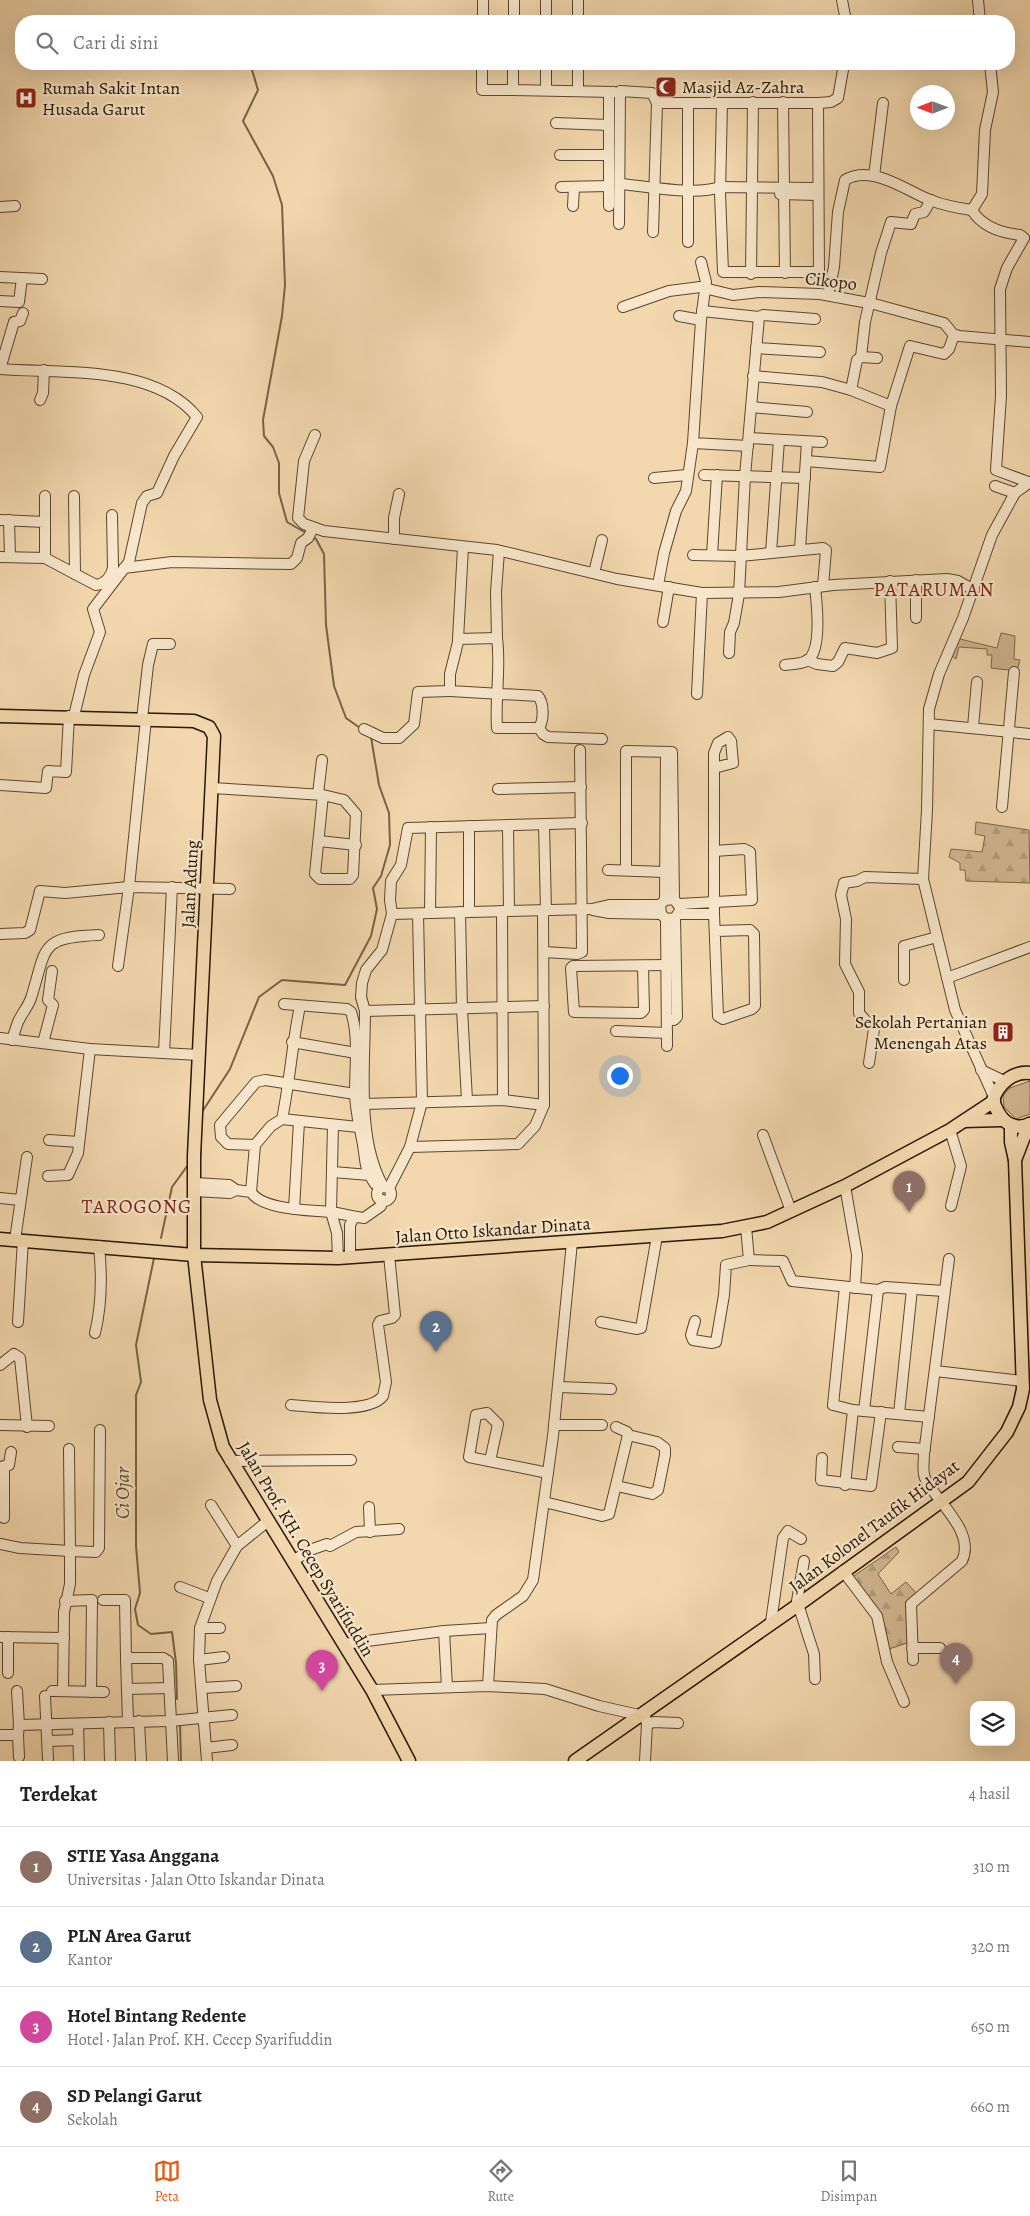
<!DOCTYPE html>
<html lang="id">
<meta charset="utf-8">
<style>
body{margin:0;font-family:Alegreya,serif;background:#f2f2f2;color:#222}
.controls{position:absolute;right:15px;bottom:15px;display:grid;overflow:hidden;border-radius:10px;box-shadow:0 5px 20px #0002}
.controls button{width:45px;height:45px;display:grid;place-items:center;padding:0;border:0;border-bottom:1px solid #e0e0e0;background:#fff;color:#222;font:25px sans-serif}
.compass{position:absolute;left:910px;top:85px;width:45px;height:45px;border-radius:50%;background:#fff;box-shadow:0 5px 20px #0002;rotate:270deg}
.you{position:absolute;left:619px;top:1075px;width:18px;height:18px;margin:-12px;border:4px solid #fff;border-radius:50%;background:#1a73e8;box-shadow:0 0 0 8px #1a73e833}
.badge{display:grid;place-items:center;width:32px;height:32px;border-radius:50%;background:#ea580c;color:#fff;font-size:16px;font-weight:700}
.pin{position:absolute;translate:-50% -41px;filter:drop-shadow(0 1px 2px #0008)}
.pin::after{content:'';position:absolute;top:26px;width:18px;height:15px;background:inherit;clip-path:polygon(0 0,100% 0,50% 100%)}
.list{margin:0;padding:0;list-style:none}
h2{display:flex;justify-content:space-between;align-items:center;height:65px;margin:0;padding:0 20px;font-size:21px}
h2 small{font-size:16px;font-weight:400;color:#767676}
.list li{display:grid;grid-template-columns:32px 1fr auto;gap:15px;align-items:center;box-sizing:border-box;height:80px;padding:0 20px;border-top:1px solid #e0e0e0}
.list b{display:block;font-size:19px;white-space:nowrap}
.list p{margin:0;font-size:16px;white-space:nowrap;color:#767676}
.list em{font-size:16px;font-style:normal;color:#767676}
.icon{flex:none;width:28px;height:28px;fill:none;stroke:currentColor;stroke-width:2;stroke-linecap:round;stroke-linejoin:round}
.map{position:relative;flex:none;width:1030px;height:1761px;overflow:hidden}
.search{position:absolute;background:#fff;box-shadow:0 5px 20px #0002;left:15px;right:15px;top:15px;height:55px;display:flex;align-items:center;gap:12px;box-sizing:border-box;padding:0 18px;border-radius:20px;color:#767676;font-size:19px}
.sheet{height:385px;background:#fff}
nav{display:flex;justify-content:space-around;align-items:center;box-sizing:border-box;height:70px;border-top:1px solid #e0e0e0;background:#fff;font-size:14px;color:#767676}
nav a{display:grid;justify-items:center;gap:2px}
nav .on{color:#ea580c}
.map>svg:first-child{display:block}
</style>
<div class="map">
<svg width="1030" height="1761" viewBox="0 0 1030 1761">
<defs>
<pattern id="forest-firs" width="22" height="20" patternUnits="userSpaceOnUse" patternTransform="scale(1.25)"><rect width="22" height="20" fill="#d1b791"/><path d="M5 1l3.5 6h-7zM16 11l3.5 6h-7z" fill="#b39d7b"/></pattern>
</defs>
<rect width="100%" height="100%" fill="#f3d8af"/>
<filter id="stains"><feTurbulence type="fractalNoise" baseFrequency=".004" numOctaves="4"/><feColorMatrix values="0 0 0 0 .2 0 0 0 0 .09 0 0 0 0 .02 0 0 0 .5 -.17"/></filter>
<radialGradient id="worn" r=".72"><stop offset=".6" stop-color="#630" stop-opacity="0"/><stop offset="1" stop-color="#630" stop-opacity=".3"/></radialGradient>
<!-- green -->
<g fill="#d1b791" stroke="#7d6648">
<polygon points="1001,633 1015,636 1014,659 1020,660 1017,671 991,668 992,655 987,655 987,649 959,647 956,659 949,654 960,639 997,648"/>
<polygon points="1030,1081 1030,1114 1016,1119 1004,1107 1003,1096 1010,1088"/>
</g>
<!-- forest -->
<g fill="url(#forest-firs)" stroke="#7d6648">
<polygon points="976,822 1029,830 1030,883 966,881 965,870 960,870 960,863 949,857 951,849 982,852 985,836 975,834"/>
<polygon points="896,1547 899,1552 878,1574 891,1594 906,1582 918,1595 908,1606 910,1642 889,1649 851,1578"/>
</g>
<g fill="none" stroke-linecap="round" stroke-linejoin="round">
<!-- stream -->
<g stroke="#796346" stroke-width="2">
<polyline points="245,64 252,70 258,90 243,121 273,176 282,205 285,285 282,316 263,420 264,436 273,447 279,463 279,493 287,522 306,533"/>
<polyline points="312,537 316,539 324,554 326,625 334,686 346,718 360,728"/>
<polyline points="202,1112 230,1069 259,997 282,980 345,985 371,936 377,909 373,888 381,876 390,845 389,813 379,785 371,737"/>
<polyline points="200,1161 201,1141"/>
<polyline points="161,1238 172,1187 188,1165"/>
<polyline points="154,1258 136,1345 141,1382 136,1395 136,1546 140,1593 135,1609 138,1625 151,1634 172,1632 176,1663 177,1699"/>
<polyline points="180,1724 181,1761"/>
</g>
<!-- minor casing -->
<g stroke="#5c462c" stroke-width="12">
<g id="minor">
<polyline points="578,0 578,21"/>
<polyline points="842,0 846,21"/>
<polyline points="978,0 980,21"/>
<polyline points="483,21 483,0"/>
<polyline points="514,21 514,0"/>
<polyline points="546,21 546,0"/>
<polyline points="482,64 482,90 513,90"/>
<polyline points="513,64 513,90 614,92"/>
<polyline points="578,64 578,91"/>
<path d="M990 64 993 92 985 130 982 194 972 210C982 227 1002 233 1020 235L1024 238 1007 268 1000 289 1001 396 996 470 1028 482"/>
<polyline points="546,90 546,64"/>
<polyline points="783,102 785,273"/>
<polyline points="722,103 720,193 723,272 819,272"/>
<polyline points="556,123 609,125"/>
<polyline points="560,155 609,155"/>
<polyline points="874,176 883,103"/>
<path d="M620 184C648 186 695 196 720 187L817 188"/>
<polyline points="609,186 609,206"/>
<polyline points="561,187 609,186 609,92"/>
<polyline points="780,194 817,195"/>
<polyline points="573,206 574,187"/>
<polyline points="0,207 15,206"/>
<polyline points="619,224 620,91 652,93 657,103 818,103"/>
<polyline points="653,232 657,103"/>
<polyline points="688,242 688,104"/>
<polyline points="701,262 706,282 701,320"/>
<polyline points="751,274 753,102"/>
<polyline points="0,277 42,279"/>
<polyline points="819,277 818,103 831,102 838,98 844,64"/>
<path d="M828 295 834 267 838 212 845 180C872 164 905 190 930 200 943 205 957 208 972 210"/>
<polyline points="0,301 19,302 22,278"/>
<polyline points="623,307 669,291 700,287 733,295 759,292 820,294 874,304 944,323 953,334 959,336 1030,342"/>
<polyline points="702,311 759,317"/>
<polyline points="679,316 701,320 693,443 748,446"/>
<polyline points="756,348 820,352"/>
<polyline points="861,357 865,322 881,253 891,222 911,224 915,214 924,212 931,200"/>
<path d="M0 369C61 374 154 364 197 417L174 456 157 493 147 496 142 503 129 562 93 609 100 632 84 675 74 716"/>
<polyline points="0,369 14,322 20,321 23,313"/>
<polyline points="753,376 822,382 851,390 857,360 861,357 877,358"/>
<polyline points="851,390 891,406"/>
<polyline points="40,400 43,393 44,370"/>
<polyline points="751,407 807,412"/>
<polyline points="315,435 304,461 298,518 304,524 324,531 497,550 617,579 702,593 779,592 833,585 947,579 958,581 974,590"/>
<polyline points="749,438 822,442"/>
<polyline points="806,461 880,467 891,406 910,346 944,354 949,349 954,335"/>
<polyline points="704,475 805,478"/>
<polyline points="654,478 687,475"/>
<polyline points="995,486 1015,493"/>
<polyline points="0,520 45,522 45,558 0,557"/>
<polyline points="9,520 10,557"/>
<polyline points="45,522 45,496"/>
<polyline points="394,539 394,518 399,494"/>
<polyline points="800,549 807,442"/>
<polyline points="771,553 779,440"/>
<polyline points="693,555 740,556 823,548 826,550 823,586"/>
<polyline points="712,555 717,475"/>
<polyline points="45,558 75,574 74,496"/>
<polyline points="124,568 172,562 291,564 297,558 301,543 308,538 313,528"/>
<polyline points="594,573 602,540"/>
<path d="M75 574 96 585C105 584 112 576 113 567L112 515"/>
<polyline points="658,585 664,553 676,511 686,491 693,443"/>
<polyline points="916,618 916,580"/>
<polyline points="663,622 669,587"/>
<polyline points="497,638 496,592 499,551"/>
<path d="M458 639 497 638C501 668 495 698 497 728H539C544 720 544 703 538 696L450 691V674L458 642V639L463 547"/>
<polyline points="729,653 730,632 734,623 739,594 745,476 759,317 763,315 815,319"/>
<polyline points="807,660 817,664 833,666 838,662 845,648 877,653 892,648 890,581"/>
<path d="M785 665C793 664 807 664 811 657 821 643 817 604 815 587"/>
<polyline points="697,694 702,593"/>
<polyline points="142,719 148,665 153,644 170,644"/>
<polyline points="929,724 1030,734"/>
<polyline points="973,727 977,682"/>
<polyline points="539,728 543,734 548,737 602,739"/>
<polyline points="364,729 383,738 399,738 414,724 418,692 450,691"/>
<polyline points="714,768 733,763 731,741 728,737 718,743 714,753 714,914 718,1016 723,1019 752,1009 755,1006 754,934 750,930 716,931"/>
<polyline points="0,785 46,788 48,771 66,772 69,716"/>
<polyline points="213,788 323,795 315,874 320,879 350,879 353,875 356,814 344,800 323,795"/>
<polyline points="498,789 581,787"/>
<polyline points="318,794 322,760"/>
<polyline points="1002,807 1014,672"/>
<polyline points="508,825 509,911"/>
<polyline points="544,825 546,911"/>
<polyline points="469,826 469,912"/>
<polyline points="319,841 356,845"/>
<polyline points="608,870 665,872"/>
<polyline points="626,870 626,751 672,752 674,899 681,909 675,918 666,919 661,914 660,905 665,900 674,899"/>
<polyline points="665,900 666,752"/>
<polyline points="679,904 752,900 750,852 744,849 714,851"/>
<polyline points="593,910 609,913 661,914"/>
<polyline points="502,911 503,1100"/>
<polyline points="460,912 462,1009 467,1100"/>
<polyline points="430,913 431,827"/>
<polyline points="392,914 390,900 391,881 401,865 408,828 582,823"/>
<polyline points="680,914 714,914"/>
<polyline points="666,919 667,1046"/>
<polyline points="0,934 25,933 30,930 40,891 65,893 129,887 230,889"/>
<polyline points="544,952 577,954 582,952 580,750"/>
<polyline points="118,966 129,887 146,719"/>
<polyline points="643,966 644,1010 641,1013 574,1012 571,968 573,966 667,965"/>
<polyline points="947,978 1030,947"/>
<polyline points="904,980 904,946 937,937"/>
<path d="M284 1004 347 1009 351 1012C359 1036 355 1067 355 1092 355 1111 360 1127 363 1145 366 1163 364 1168 375 1184"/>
<polyline points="365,1011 544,1006"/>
<polyline points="667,1020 674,1020 677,1017 675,918"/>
<polyline points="616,1031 667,1033"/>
<polyline points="0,1038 90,1049 199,1055"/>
<path d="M12 1040C14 1034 16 1027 18 1022 22 1013 28 1007 31 998 47 948 38 937 99 935"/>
<polyline points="292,1042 356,1053"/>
<polyline points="43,1043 53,1005 48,1000 52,971"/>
<polyline points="164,1053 172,887"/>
<polyline points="869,1063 874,1029 873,1025 865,1020 859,1013 859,992 845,964 846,919 841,895 844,883 857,881 865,877 923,879"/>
<polyline points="981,1070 1004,1081"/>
<polyline points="994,1097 955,1010 923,879 927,810 929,709 939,674 963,618 992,535 1015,493 1030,482"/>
<polyline points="364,1104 503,1100 544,1105 543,911"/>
<path d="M282 1119C290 1081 292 1044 300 1006"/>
<polyline points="333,1125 331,1212 337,1233 338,1258"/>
<polyline points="950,1130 961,1166 951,1206"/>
<polyline points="763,1135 791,1211"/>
<polyline points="49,1140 79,1142"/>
<polyline points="255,1145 271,1126 282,1119 358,1127"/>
<polyline points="410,1147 518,1144 535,1126 544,1105"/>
<polyline points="333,1172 369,1175"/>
<polyline points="48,1176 68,1175 78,1153 90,1049"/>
<path d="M195 1183 229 1185 236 1190 251 1192C262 1210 310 1210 329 1212 341 1213 353 1217 364 1218L381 1206 382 1200"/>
<path d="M383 1186C356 1139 365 1064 365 1011L361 997 362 983 366 970 382 950 392 914 592 909 609 905H660"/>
<polyline points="845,1186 857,1255 855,1288"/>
<circle cx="384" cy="1194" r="7"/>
<polyline points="389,1188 410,1147 422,1102 418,914"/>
<polyline points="194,1191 230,1193 236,1190"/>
<polyline points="251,1192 255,1145 228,1144 221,1137 220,1125 256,1082 265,1080 355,1094"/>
<polyline points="0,1198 20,1200"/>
<polyline points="294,1209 299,1122"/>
<polyline points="746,1227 749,1260 783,1261 792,1281 878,1290 885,1287 944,1291"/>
<polyline points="15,1240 27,1157"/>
<polyline points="350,1258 350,1225 354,1217"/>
<polyline points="845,1287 833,1405 853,1410 929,1417"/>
<polyline points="695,1321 691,1335 693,1340 712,1343 716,1342 724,1295 726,1265 749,1260"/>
<polyline points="18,1322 23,1240"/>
<polyline points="601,1322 637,1329 641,1328 657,1236"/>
<path d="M95 1333C102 1304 102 1275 99 1246"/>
<polyline points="0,1365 14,1354 20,1358 27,1427"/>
<polyline points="935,1371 1022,1381"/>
<polyline points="559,1387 611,1389"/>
<path d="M291 1405C313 1407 369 1414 383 1396L386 1382 378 1325 380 1321 392 1318 395 1315 389 1255"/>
<polyline points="864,1411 878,1290"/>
<polyline points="899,1414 912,1289"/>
<polyline points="0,1425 49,1426"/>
<polyline points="554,1425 602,1425"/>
<polyline points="898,1447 925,1449"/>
<polyline points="69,1449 70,1551 96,1552 99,1548 100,1430"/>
<polyline points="822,1458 821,1480 871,1486 881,1412"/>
<polyline points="230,1461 351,1460"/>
<polyline points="490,1461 498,1424 487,1413 476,1415 469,1457 548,1473"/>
<polyline points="0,1467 9,1465 11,1452"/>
<polyline points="845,1485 853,1410"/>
<polyline points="617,1486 652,1494 658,1490 665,1455 665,1448 657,1442 628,1435"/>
<polyline points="544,1502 602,1516 609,1514 628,1435 627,1432 616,1427"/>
<polyline points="211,1505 237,1546"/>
<polyline points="369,1507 370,1532"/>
<polyline points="4,1518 4,1467"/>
<polyline points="0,1544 20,1548 70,1551 70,1584 64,1612 63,1691"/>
<polyline points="293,1561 310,1550 327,1544 330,1546 356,1532 399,1529"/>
<polyline points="804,1561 797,1601 814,1654 815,1679"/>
<polyline points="843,1571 877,1616 887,1662 904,1702"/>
<polyline points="180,1587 209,1598"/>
<polyline points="103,1600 125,1600 126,1658 163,1658 168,1661 173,1761"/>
<polyline points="65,1601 92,1600 91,1692"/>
<polyline points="771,1622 783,1538 788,1531 801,1539"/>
<polyline points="200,1628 220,1628"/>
<polyline points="444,1631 447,1687"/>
<polyline points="0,1637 64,1638"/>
<polyline points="344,1644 444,1631 491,1628"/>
<polyline points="912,1648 940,1648"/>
<polyline points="126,1658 128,1722"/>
<polyline points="199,1660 224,1657"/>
<path d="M913 1660 911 1604 962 1561C976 1531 936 1502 925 1478 922 1471 924 1462 924 1454L949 1259"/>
<polyline points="8,1673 8,1637"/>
<polyline points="488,1686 492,1620 496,1615 523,1596 533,1580 553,1436 572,1242"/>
<polyline points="202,1688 236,1686"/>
<polyline points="127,1689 169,1688"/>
<polyline points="372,1690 488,1686 545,1689 599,1706 639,1715"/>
<polyline points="17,1691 19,1725"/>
<polyline points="52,1691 104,1692"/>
<polyline points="45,1696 48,1759"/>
<polyline points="644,1713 647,1724 645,1761"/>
<polyline points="139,1721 141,1761"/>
<polyline points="109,1722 110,1761"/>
<polyline points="78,1724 79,1761"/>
<polyline points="647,1724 654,1722 678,1723"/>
<polyline points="0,1735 18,1735 19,1725 170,1721 232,1715"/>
<polyline points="18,1735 19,1757"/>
<polyline points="48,1741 78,1740"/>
<polyline points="206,1748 232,1745"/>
<polyline points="207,1761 199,1660 200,1628 217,1581 237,1546 268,1521"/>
</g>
</g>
<!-- major casing -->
<g stroke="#291600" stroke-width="15">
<g id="major">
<polyline points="0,716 194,721 209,727 214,736 194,1156 194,1255 210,1400 223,1447 372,1690 409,1761"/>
<path d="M1030 1073C1013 1071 998 1084 993 1100 998 1117 1010 1133 1030 1124"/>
<polyline points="964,1121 1001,1120"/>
<polyline points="1015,1160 1029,1124"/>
<polyline points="0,1239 194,1255 338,1258 722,1231 767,1222 845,1186 950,1130 994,1101"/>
<polyline points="575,1761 798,1605 968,1482 1007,1432 1019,1407 1023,1389 1015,1160 1011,1142 1011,1125"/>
</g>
</g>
<!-- minor -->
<use href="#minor" stroke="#f7e6cb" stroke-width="10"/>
<!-- major -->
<use href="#major" stroke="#f3d8af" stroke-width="12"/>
</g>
<!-- icons -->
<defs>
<g id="mosque-square" transform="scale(1.125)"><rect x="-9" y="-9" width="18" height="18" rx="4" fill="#8f2418" stroke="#f7e6cb"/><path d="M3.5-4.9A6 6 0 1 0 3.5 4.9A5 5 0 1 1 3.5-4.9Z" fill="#fff"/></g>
<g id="hospital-square" transform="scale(1.125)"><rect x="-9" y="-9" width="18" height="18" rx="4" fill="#8f2418" stroke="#f7e6cb"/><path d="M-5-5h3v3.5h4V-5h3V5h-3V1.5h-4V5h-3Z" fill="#fff"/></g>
<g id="building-square" transform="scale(1.125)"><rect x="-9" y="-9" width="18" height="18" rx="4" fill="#8f2418" stroke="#f7e6cb"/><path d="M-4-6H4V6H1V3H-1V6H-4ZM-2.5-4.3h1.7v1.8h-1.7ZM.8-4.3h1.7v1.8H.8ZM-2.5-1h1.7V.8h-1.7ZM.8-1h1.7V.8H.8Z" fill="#fff"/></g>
</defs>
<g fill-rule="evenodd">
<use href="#mosque-square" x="666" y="87"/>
<use href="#hospital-square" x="26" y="98"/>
<use href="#building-square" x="1003" y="1032"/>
</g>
<g text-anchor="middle" stroke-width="4.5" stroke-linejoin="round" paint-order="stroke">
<!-- poi labels -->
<g font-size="18" fill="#291600" stroke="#f7e6cb" text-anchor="start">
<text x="682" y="93">Masjid Az-Zahra</text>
<text x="42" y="94">Rumah Sakit Intan<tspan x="42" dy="21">Husada Garut</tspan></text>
<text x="987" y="1028" text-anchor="end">Sekolah Pertanian<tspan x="987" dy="21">Menengah Atas</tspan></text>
</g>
<!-- street labels -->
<g font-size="18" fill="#291600" stroke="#f7e6cb">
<text transform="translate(831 281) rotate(7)" y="6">Cikopo</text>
<text transform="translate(190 884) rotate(-87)" y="6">Jalan Adung</text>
<text transform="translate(493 1230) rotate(-4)" y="6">Jalan Otto Iskandar Dinata</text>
<text transform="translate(874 1526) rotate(-37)" y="6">Jalan Kolonel Taufik Hidayat</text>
<text transform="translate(306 1549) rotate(59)" y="6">Jalan Prof. KH. Cecep Syarifuddin</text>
</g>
<!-- water labels -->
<g font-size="19" font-style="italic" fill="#5e492e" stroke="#f7e6cb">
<text transform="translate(122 1493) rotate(-90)" y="7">Ci Ojar</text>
</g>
<!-- quarter labels -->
<g font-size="20" letter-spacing="1" fill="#7a1f14" stroke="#f7e6cb">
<text x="934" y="596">PATARUMAN</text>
<text x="137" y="1213">TAROGONG</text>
</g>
</g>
<rect width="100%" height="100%" filter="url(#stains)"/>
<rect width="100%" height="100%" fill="url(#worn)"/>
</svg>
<div class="controls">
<button><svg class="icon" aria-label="layers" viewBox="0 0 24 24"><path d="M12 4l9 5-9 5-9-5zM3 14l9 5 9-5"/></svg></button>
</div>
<svg class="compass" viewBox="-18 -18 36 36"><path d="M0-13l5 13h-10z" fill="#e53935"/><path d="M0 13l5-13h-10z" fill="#767676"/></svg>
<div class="you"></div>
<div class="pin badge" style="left:909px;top:1212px;background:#8d6e63">1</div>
<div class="pin badge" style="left:436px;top:1352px;background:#5c6f8a">2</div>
<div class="pin badge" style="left:322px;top:1691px;background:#d1479c">3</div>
<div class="pin badge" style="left:956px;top:1684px;background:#8d6e63">4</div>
<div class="search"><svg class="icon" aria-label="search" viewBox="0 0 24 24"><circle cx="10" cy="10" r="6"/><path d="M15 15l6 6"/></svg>Cari di sini</div>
</div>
<section class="sheet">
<h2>Terdekat<small>4 hasil</small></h2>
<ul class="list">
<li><span class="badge" style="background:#8d6e63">1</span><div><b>STIE Yasa Anggana</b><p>Universitas · Jalan Otto Iskandar Dinata</p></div><em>310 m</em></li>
<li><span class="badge" style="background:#5c6f8a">2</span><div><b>PLN Area Garut</b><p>Kantor</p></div><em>320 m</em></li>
<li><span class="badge" style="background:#d1479c">3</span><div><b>Hotel Bintang Redente</b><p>Hotel · Jalan Prof. KH. Cecep Syarifuddin</p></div><em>650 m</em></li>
<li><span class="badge" style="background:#8d6e63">4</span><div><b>SD Pelangi Garut</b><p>Sekolah</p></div><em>660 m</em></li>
</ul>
</section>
<nav>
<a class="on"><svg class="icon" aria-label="map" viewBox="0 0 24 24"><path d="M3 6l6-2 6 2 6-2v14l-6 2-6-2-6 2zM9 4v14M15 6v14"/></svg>Peta</a>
<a><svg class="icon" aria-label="directions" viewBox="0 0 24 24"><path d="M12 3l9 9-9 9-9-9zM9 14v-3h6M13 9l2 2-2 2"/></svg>Rute</a>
<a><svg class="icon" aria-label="saved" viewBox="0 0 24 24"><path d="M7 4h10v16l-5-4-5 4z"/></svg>Disimpan</a>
</nav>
